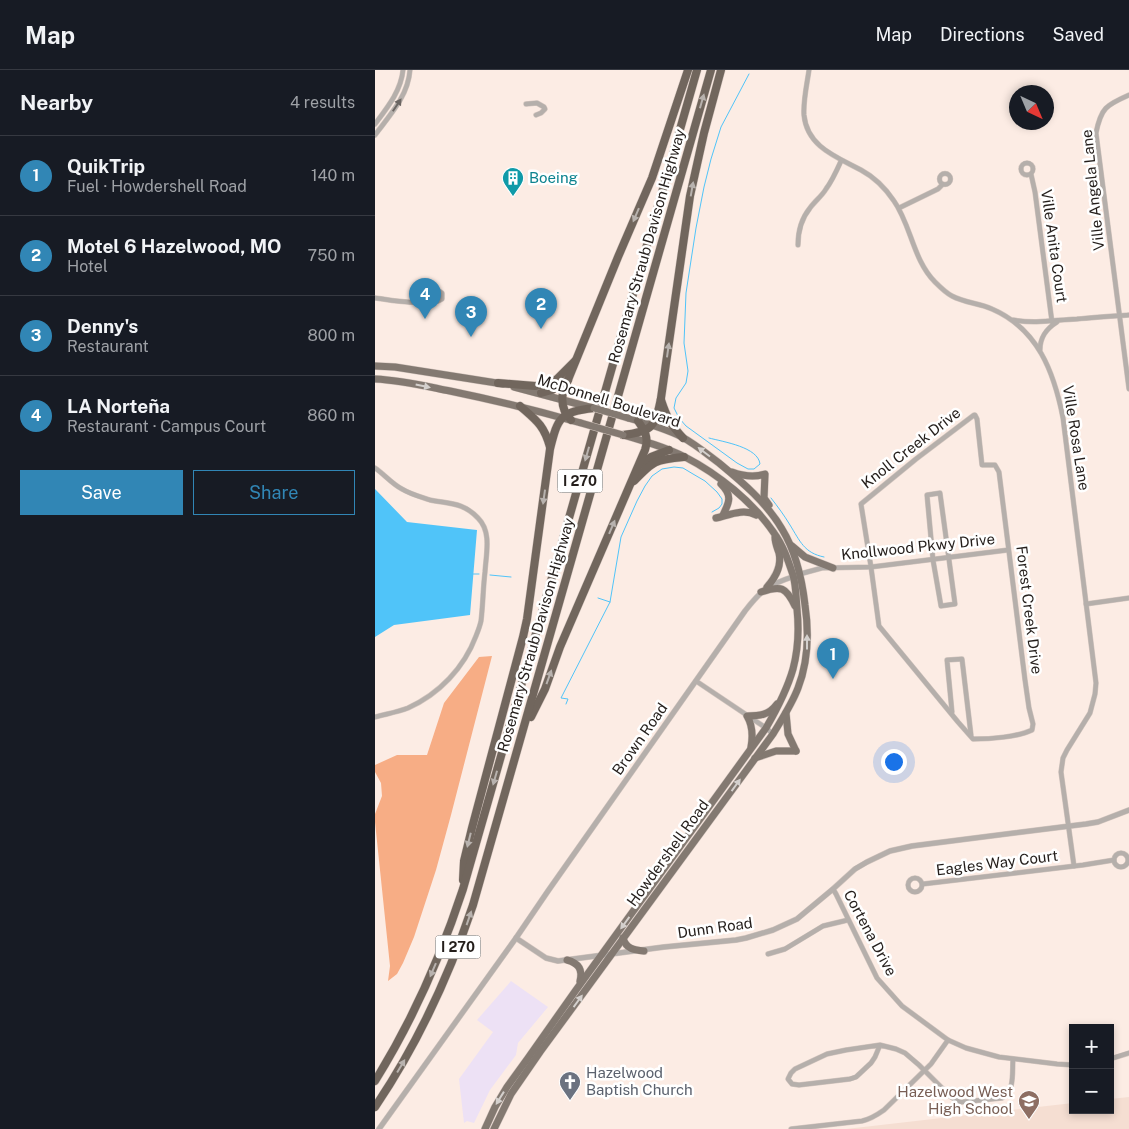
<!DOCTYPE html>
<meta charset="utf-8">
<style>
body{margin:0;font-family:"Public Sans",sans-serif;background:#242831;color:#f1f3f6}
.controls{position:absolute;right:15px;bottom:15px;display:grid;overflow:hidden;border-radius:0px;box-shadow:0 2px 8px #0003}
.controls button{width:45px;height:45px;display:grid;place-items:center;padding:0;border:0;border-bottom:1px solid #363941;background:#171b24;color:#f1f3f6;font:25px sans-serif}
.compass{position:absolute;left:634px;top:15px;width:45px;height:45px;border-radius:50%;background:#171b24;box-shadow:0 2px 8px #0003;rotate:136deg}
.you{position:absolute;left:518px;top:691px;width:18px;height:18px;margin:-12px;border:4px solid #fff;border-radius:50%;background:#1a73e8;box-shadow:0 0 0 8px #1a73e833}
.badge{display:grid;place-items:center;width:32px;height:32px;border-radius:50%;background:#3186b5;color:#fff;font-size:16px;font-weight:700}
.pin{position:absolute;translate:-50% -41px;filter:drop-shadow(0 1px 2px #0008)}
.pin::after{content:'';position:absolute;top:26px;width:18px;height:15px;background:inherit;clip-path:polygon(0 0,100% 0,50% 100%)}
.list{margin:0;padding:0;list-style:none}
h2{display:flex;justify-content:space-between;align-items:center;height:65px;margin:0;padding:0 20px;font-size:21px}
h2 small{font-size:16px;font-weight:400;color:#9ea1a6}
.list li{display:grid;grid-template-columns:32px 1fr auto;gap:15px;align-items:center;box-sizing:border-box;height:80px;padding:0 20px;border-top:1px solid #363941}
.list b{display:block;font-size:19px;white-space:nowrap}
.list p{margin:0;font-size:16px;white-space:nowrap;color:#9ea1a6}
.list em{font-size:16px;font-style:normal;color:#9ea1a6}
.actions{display:flex;gap:10px;padding:15px 20px}
.actions a{flex:1;padding:11px 0;border:1px solid #3186b5;border-radius:0px;text-align:center;font-size:18px;color:#3186b5}
.actions .main{background:#3186b5;color:#fff}
.map{position:relative;flex:none;width:754px;height:1059px;overflow:hidden}
header{display:flex;align-items:center;gap:30px;box-sizing:border-box;height:70px;padding:0 25px;background:#171b24;border-bottom:1px solid #363941}
header strong{font-size:24px}
nav{display:flex;gap:28px;margin-inline-start:auto;font-size:18px}
main{display:flex}
aside{flex:1;background:#171b24}
.map>svg:first-child{display:block}
</style>
<header>
<strong>Map</strong>
<nav><a>Map</a><a>Directions</a><a>Saved</a></nav>
</header>
<main>
<aside>
<h2>Nearby<small>4 results</small></h2>
<ul class="list">
<li><span class="badge">1</span><div><b>QuikTrip</b><p>Fuel · Howdershell Road</p></div><em>140 m</em></li>
<li><span class="badge">2</span><div><b>Motel 6 Hazelwood, MO</b><p>Hotel</p></div><em>750 m</em></li>
<li><span class="badge">3</span><div><b>Denny's</b><p>Restaurant</p></div><em>800 m</em></li>
<li><span class="badge">4</span><div><b>LA Norteña</b><p>Restaurant · Campus Court</p></div><em>860 m</em></li>
</ul>
<div class="actions"><a class="main">Save</a><a>Share</a></div>
</aside>
<div class="map">
<svg width="754" height="1059" viewBox="0 0 754 1059">
<rect width="100%" height="100%" fill="#fcece4"/>
<!-- commercial -->
<polygon fill="#ede1f5" points="136,911 173,937 143,973 141,985 115,1020 99,1053 92,1051 89,1053 84,1009 118,962 102,950"/>
<!-- built -->
<polygon fill="#f5ded2" points="754,1027 754,1059 471,1059 698,1033 698,1040 735,1040 735,1029"/>
<!-- forest -->
<polygon fill="#f7ad85" points="117,586 76,745 61,800 39,867 28,893 22,904 13,911 15,896 0,752 0,744 7,726 6,713 0,702 0,695 22,685 52,685 69,633 104,587"/>
<!-- water -->
<polygon fill="#50c4f9" points="0,419 32,452 102,460 95,545 19,555 0,567"/>
<g fill="none" stroke-linecap="round" stroke-linejoin="round">
<!-- stream -->
<g stroke="#50c4f9" stroke-width="1">
<path d="M334 368C349 372 383 377 385 394L379 399H373L362 393 311 356 304 348 299 338 301 328 311 313 313 301 309 273 311 223 321 158 329 117 336 89 346 57 374 4"/>
<path d="M396 428C403 437 409 445 415 455 425 471 429 483 449 487"/>
<polyline points="98,504 104,504"/>
<polyline points="115,505 136,507"/>
<polyline points="223,528 235,532"/>
<polyline points="191,634 193,629 186,628 235,532 246,467 262,431 270,416 277,406 287,399 299,397 308,398 318,404 330,411 342,422 347,429 347,434 344,438 337,442"/>
</g>
<!-- minor casing -->
<g stroke="#d5c7c0" stroke-width="5.5">
<g id="minor">
<path d="M434 0C432 14 428 31 429 45 432 77 462 87 486 100 499 107 511 119 519 131 536 155 538 190 560 212 565 217 571 223 577 226 590 233 604 233 617 239 663 259 679 302 688 348L721 613 720 624 715 643 692 680 688 688 686 702 699 796"/>
<path d="M754 25C731 35 726 38 721 63L754 319"/>
<polyline points="151,34 162,33 169,37 170,39 166,43 161,45"/>
<path d="M0 54C12 38 26 21 28 0"/>
<path d="M0 65C15 45 33 26 35 0"/>
<circle cx="652" cy="99" r="6"/>
<circle cx="570" cy="109" r="5.5"/>
<polyline points="656,104 660,122 677,252"/>
<polyline points="524,138 563,119 567,115"/>
<path d="M423 175C423 161 426 149 435 138 440 131 447 126 451 119 457 111 462 100 466 91"/>
<path d="M0 228C16 230 43 236 58 229L63 231 67 229V223L64 221H59L57 225 58 229"/>
<path d="M638 250C662 254 679 250 702 249 719 247 737 246 754 245"/>
<path d="M665 280C665 267 671 259 682 252"/>
<path d="M599 345H600L602 349 607 395H620L624 402 650 610 654 638 658 654 657 660C643 667 615 669 598 669L583 652 504 556 496 497 486 434 541 389Z"/>
<path d="M0 398C9 404 17 414 27 419 35 424 46 427 55 430 74 434 88 432 103 448 117 462 111 484 110 502 108 518 108 535 106 551 105 556 103 561 101 566 89 598 64 624 33 638 23 642 11 644 0 647"/>
<polygon points="565,423 580,534 566,536 558,490 552,425"/>
<polyline points="425,504 447,498 496,497 633,480"/>
<polyline points="711,534 754,528"/>
<polyline points="321,611 391,658 398,664"/>
<polyline points="577,642 572,590 587,589 596,665"/>
<circle cx="746" cy="790" r="7"/>
<circle cx="540" cy="815" r="7"/>
<polyline points="548,814 708,795 739,790"/>
<polyline points="458,819 461,824 502,908 527,936 573,970 591,978 624,987 682,994 698,995"/>
<polyline points="393,884 410,879 448,856 473,850"/>
<path d="M505 975 500 987 496 993 481 1007 475 1009 424 1015 417 1014 413 1009 416 1003 420 999 452 984 471 980 505 975 521 979 530 983 544 995 576 1027 581 1030 587 1032 627 1028C640 1021 637 1003 638 989"/>
<polyline points="735,989 754,983"/>
<path d="M416 1059 487 1051C496 1049 502 1045 509 1040L556 994 573 970"/>
</g>
</g>
<!-- tertiary casing -->
<g stroke="#d5c7c0" stroke-width="6">
<g id="tertiary">
<polyline points="141,868 171,888 183,891 289,877 361,870 371,868 398,860 422,849 458,819 480,799 492,792 515,781 537,776 711,754 723,752 754,740"/>
<path d="M4 1059 141 868 173 821 370 541C387 519 393 515 420 506"/>
</g>
</g>
<!-- primary casing -->
<g stroke="#d5c7c0" stroke-width="8">
<g id="primary">
<polyline points="0,296 20,297 128,314"/>
<path d="M0 309C26 310 50 316 75 321 119 330 163 341 206 353"/>
<polyline points="139,317 218,338"/>
<path d="M357 402C368 406 378 408 390 404L389 428 394 435"/>
<path d="M346 414C357 425 355 431 348 445"/>
<path d="M341 448C354 445 369 438 381 445"/>
<polyline points="417,476 430,487 458,498"/>
<path d="M392 517C401 507 407 496 404 483 402 477 400 473 400 467"/>
<path d="M386 522C406 515 411 517 420 536"/>
<polyline points="411,643 413,664 421,681"/>
<path d="M376 677C378 666 378 656 372 646 385 646 394 645 402 634"/>
<polyline points="380,688 401,681 421,681"/>
<path d="M248 868C251 879 259 880 269 881"/>
<path d="M192 890C203 893 208 899 205 911"/>
<path d="M110 1059 120 1037 132 1017 153 988 201 920 391 658C402 639 412 620 418 599 423 580 424 558 422 539 421 527 421 515 418 505 413 490 408 475 399 463 378 432 343 404 310 387 290 377 269 371 248 365"/>
<path d="M119 1059 136 1024 165 982 398 664C407 649 417 634 423 618 433 592 434 562 430 535 427 509 421 482 407 459 392 433 367 412 344 393 332 384 320 374 307 367 289 358 271 353 253 348"/>
</g>
</g>
<!-- motorway casing -->
<g stroke="#d5c7c0" stroke-width="9">
<g id="motorway">
<polyline points="123,313 160,316 171,315 182,309 200,291"/>
<polyline points="166,323 177,320 193,310"/>
<path d="M286 330C292 348 295 354 308 368"/>
<path d="M145 336C161 350 169 355 175 377"/>
<path d="M196 350C188 342 186 333 188 322L243 187 277 108 313 0"/>
<path d="M248 365C277 362 281 356 286 328L315 126 329 63 346 0"/>
<polyline points="265,395 276,387 294,380"/>
<path d="M259 411C279 390 280 390 309 387"/>
<path d="M156 647 170 619 185 577 270 380C274 368 270 361 263 351"/>
<path d="M88 810 89 791 97 758 148 567 152 549 175 379C183 347 185 342 219 338"/>
<path d="M0 1011C38 950 66 886 88 819L322 0"/>
<path d="M0 1037C42 975 74 906 98 835L336 0"/>
</g>
</g>
<!-- minor -->
<use href="#minor" stroke="#b5afab" stroke-width="4.5"/>
<!-- tertiary -->
<use href="#tertiary" stroke="#b5afab" stroke-width="5"/>
<!-- primary -->
<use href="#primary" stroke="#837971" stroke-width="7"/>
<!-- motorway -->
<use href="#motorway" stroke="#71665d" stroke-width="8"/>
<!-- primary-bridge casing -->
<g stroke="#d5c7c0" stroke-width="8" stroke-linecap="butt">
<g id="primary-bridge">
<polyline points="219,338 253,348"/>
<polyline points="206,353 248,365"/>
</g>
</g>
<!-- primary-bridge -->
<use href="#primary-bridge" stroke="#837971" stroke-width="7"/>
</g>
<!-- one-way arrows -->
<defs><path id="oneway-solid" d="M-6-.8H1V-3.2L6.5 0L1 3.2V.8H-6Z" transform="scale(1.25)"/></defs>
<g fill="#b8b2ae">
<use href="#oneway-solid" transform="translate(327 31) rotate(-74)"/>
<use href="#oneway-solid" transform="translate(317 119) rotate(-80)"/>
<use href="#oneway-solid" transform="translate(261 145) rotate(113)"/>
<use href="#oneway-solid" transform="translate(293 280) rotate(-82)"/>
<use href="#oneway-solid" transform="translate(212 384) rotate(106)"/>
<use href="#oneway-solid" transform="translate(169 427) rotate(98)"/>
<use href="#oneway-solid" transform="translate(237 457) rotate(-67)"/>
<use href="#oneway-solid" transform="translate(174 607) rotate(-70)"/>
<use href="#oneway-solid" transform="translate(120 708) rotate(106)"/>
<use href="#oneway-solid" transform="translate(94 770) rotate(104)"/>
<use href="#oneway-solid" transform="translate(94 848) rotate(-71)"/>
<use href="#oneway-solid" transform="translate(58 900) rotate(113)"/>
<use href="#oneway-solid" transform="translate(26 996) rotate(-59)"/>
</g>
<use fill="#6c6663" href="#oneway-solid" transform="translate(22 35) rotate(-56)"/>
<g fill="#d4d0cd">
<use href="#oneway-solid" transform="translate(48 316) rotate(12)"/>
<use href="#oneway-solid" transform="translate(329 382) rotate(-143)"/>
<use href="#oneway-solid" transform="translate(432 572) rotate(-90)"/>
<use href="#oneway-solid" transform="translate(361 715) rotate(-54)"/>
<use href="#oneway-solid" transform="translate(250 853) rotate(126)"/>
<use href="#oneway-solid" transform="translate(203 931) rotate(-54)"/>
<use href="#oneway-solid" transform="translate(125 1028) rotate(122)"/>
</g>
<!-- icons -->
<defs>
<g id="building-pin" transform="scale(1.125)"><path d="M0 17L-7.5 6A9.5 9.5 0 1 1 7.5 6Z" fill="#0f9aa8" stroke="#fff"/><path d="M-4-6H4V6H1V3H-1V6H-4ZM-2.5-4.3h1.7v1.8h-1.7ZM.8-4.3h1.7v1.8H.8ZM-2.5-1h1.7V.8h-1.7ZM.8-1h1.7V.8H.8Z" fill="#fff"/></g>
<g id="church-pin" transform="scale(1.125)"><path d="M0 17L-7.5 6A9.5 9.5 0 1 1 7.5 6Z" fill="#6b7280" stroke="#fff"/><path d="M-1.2-6h2.4v3.5h3.3v2.4h-3.3V6h-2.4V-.1h-3.3v-2.4h3.3Z" fill="#fff"/></g>
<g id="school-pin" transform="scale(1.125)"><path d="M0 17L-7.5 6A9.5 9.5 0 1 1 7.5 6Z" fill="#8d6e63" stroke="#fff"/><path d="M0-5L7-2L0 1L-7-2ZM-4 1L0 2.5L4 1V4Q0 6-4 4Z" fill="#fff"/></g>
</defs>
<g fill-rule="evenodd">
<use href="#building-pin" x="138" y="108"/>
<use href="#church-pin" x="195" y="1012"/>
<use href="#school-pin" x="654" y="1031"/>
</g>
<g text-anchor="middle" stroke-width="5" stroke-linejoin="round" paint-order="stroke">
<!-- shield labels -->
<g fill="#fff" stroke="#66625f" stroke-width="1">
<rect x="182.5" y="399.5" width="45" height="23" rx="4"/>
<rect x="60.5" y="865.5" width="45" height="23" rx="4"/>
</g>
<g font-size="14" font-weight="bold" fill="#241e1b">
<text x="205" y="416">I 270</text>
<text x="83" y="882">I 270</text>
</g>
<!-- culture labels -->
<g font-size="15" fill="#0d838f" stroke="#fff" text-anchor="start">
<text x="154" y="113">Boeing</text>
</g>
<!-- street labels -->
<g font-size="15" fill="#241e1b" stroke="#fff">
<text transform="translate(718 120) rotate(-96)" y="5">Ville Angela Lane</text>
<text transform="translate(272 176) rotate(-74)" y="5">Rosemary Straub Davison Highway</text>
<text transform="translate(679 176) rotate(82)" y="5">Ville Anita Court</text>
<text transform="translate(234 331) rotate(17)" y="5">McDonnell Boulevard</text>
<text transform="translate(701 368) rotate(81)" y="5">Ville Rosa Lane</text>
<text transform="translate(536 378) rotate(-38)" y="5">Knoll Creek Drive</text>
<text transform="translate(543 477) rotate(-6)" y="5">Knollwood Pkwy Drive</text>
<text transform="translate(654 540) rotate(83)" y="5">Forest Creek Drive</text>
<text transform="translate(161 565) rotate(-74)" y="5">Rosemary Straub Davison Highway</text>
<text transform="translate(265 669) rotate(-55)" y="5">Brown Road</text>
<text transform="translate(293 783) rotate(-54)" y="5">Howdershell Road</text>
<text transform="translate(622 793) rotate(-7)" y="5">Eagles Way Court</text>
<text transform="translate(340 858) rotate(-8)" y="5">Dunn Road</text>
<text transform="translate(495 863) rotate(62)" y="5">Cortena Drive</text>
</g>
<!-- worship labels -->
<g font-size="15" fill="#5b616d" stroke="#fff" text-anchor="start">
<text x="211" y="1008">Hazelwood<tspan x="211" dy="17">Baptish Church</tspan></text>
</g>
<!-- education labels -->
<g font-size="15" fill="#785e54" stroke="#fff" text-anchor="end">
<text x="638" y="1027">Hazelwood West<tspan x="638" dy="17">High School</tspan></text>
</g>
</g>
</svg>
<div class="controls">
<button>+</button>
<button>−</button>
</div>
<svg class="compass" viewBox="-18 -18 36 36"><path d="M0-13l5 13h-10z" fill="#e53935"/><path d="M0 13l5-13h-10z" fill="#9ea1a6"/></svg>
<div class="you"></div>
<div class="pin badge" style="left:458px;top:609px">1</div>
<div class="pin badge" style="left:166px;top:259px">2</div>
<div class="pin badge" style="left:96px;top:267px">3</div>
<div class="pin badge" style="left:50px;top:249px">4</div>
</div>
</main>
